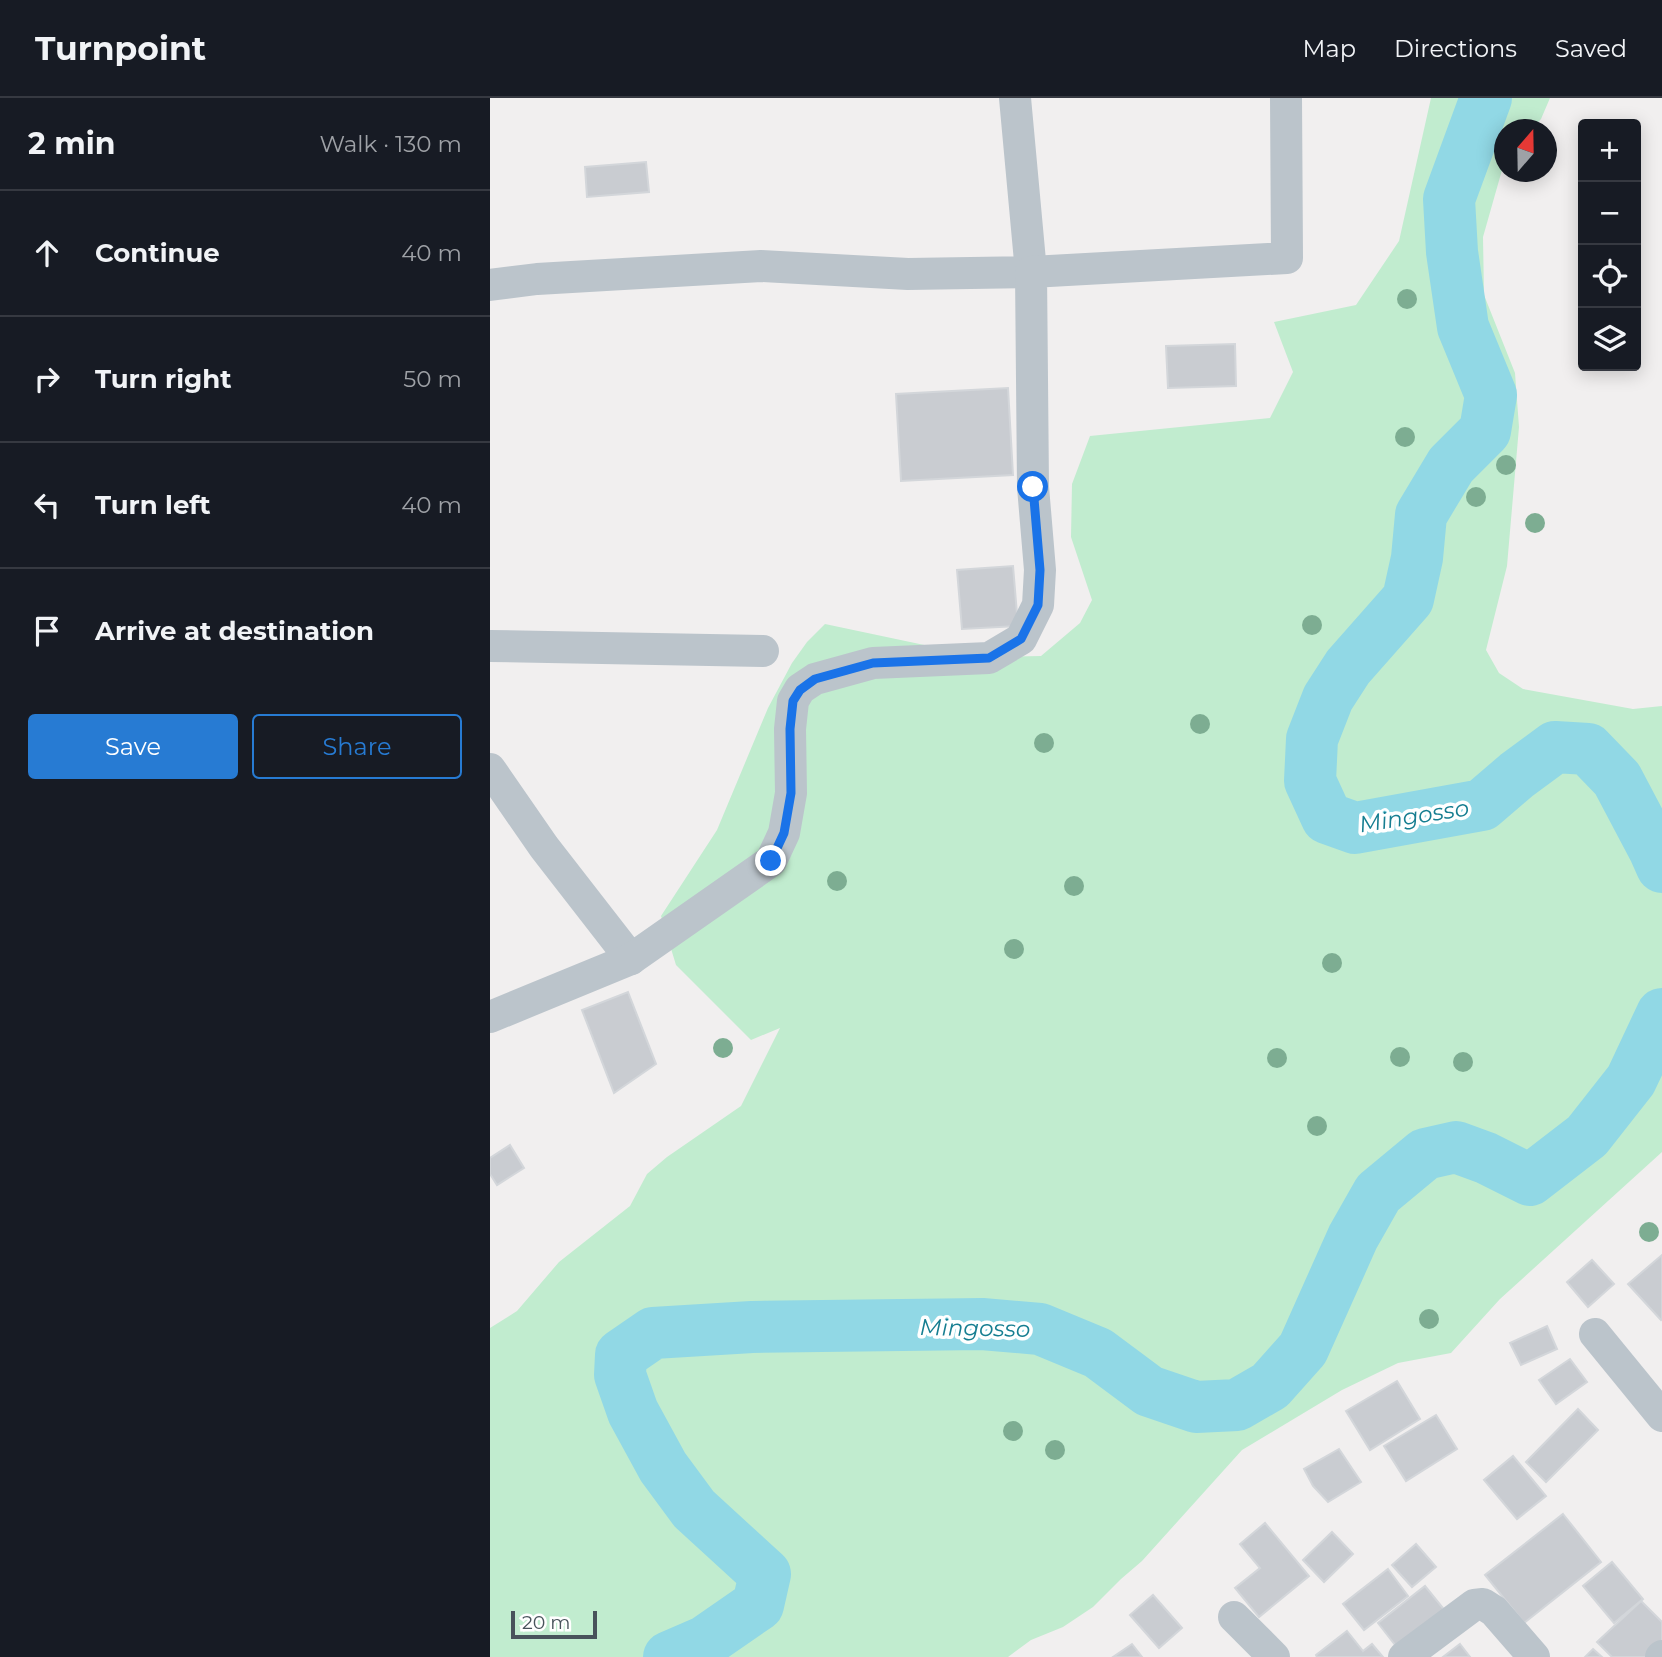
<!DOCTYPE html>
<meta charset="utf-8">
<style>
body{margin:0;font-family:Montserrat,sans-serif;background:#20242c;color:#f1f3f6}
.controls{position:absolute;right:21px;top:21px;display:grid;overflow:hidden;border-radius:7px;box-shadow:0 4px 18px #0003}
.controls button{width:63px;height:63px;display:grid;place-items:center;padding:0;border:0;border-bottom:2px solid #363941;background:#171b24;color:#f1f3f6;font:35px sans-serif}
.compass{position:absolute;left:1004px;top:21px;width:63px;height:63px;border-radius:50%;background:#171b24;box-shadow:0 4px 18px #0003;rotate:20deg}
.scale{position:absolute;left:21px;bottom:18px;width:86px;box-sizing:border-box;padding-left:7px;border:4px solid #48535b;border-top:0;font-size:19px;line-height:24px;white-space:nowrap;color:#48535b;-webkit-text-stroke:5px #fff;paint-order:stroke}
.stop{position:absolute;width:21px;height:21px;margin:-16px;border:5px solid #1a73e8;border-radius:50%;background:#fff}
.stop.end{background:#1a73e8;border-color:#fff;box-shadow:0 2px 7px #0008}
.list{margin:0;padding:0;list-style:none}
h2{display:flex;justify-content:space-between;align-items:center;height:91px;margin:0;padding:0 28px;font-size:30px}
h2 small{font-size:23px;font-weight:400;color:#9ea1a6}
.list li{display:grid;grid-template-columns:46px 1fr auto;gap:21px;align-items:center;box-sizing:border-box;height:126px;padding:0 28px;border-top:2px solid #363941}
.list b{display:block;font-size:26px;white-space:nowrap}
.list em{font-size:23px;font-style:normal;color:#9ea1a6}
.actions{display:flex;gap:14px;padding:21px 28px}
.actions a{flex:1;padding:16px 0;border:2px solid #277bd3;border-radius:7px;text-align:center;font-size:24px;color:#277bd3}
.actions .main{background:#277bd3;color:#fff}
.icon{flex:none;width:38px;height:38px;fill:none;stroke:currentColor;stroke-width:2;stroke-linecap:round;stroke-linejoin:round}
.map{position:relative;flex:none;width:1172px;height:1559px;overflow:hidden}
header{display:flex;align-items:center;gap:42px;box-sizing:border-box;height:98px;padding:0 35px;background:#171b24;border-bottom:2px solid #363941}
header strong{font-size:33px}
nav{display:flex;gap:38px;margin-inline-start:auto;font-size:24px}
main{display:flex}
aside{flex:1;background:#171b24}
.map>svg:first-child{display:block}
</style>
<header>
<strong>Turnpoint</strong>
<nav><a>Map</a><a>Directions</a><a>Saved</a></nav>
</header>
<main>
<aside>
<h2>2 min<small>Walk · 130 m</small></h2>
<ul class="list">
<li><svg class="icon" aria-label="ahead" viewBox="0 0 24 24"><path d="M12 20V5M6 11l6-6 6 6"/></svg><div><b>Continue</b></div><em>40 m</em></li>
<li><svg class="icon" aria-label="right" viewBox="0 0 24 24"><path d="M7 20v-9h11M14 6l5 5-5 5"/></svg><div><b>Turn right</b></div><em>50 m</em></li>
<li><svg class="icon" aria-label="left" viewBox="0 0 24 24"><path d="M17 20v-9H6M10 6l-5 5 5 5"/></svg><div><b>Turn left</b></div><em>40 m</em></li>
<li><svg class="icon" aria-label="arrive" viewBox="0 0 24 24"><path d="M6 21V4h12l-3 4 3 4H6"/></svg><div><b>Arrive at destination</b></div></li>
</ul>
<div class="actions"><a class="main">Save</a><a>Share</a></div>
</aside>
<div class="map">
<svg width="1172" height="1559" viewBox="0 0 1172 1559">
<rect width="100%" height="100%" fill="#f1efef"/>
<!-- green -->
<polygon fill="#c1eccf" points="941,0 1060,0 1051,21 1042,31 1014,32 1014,65 993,139 994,197 1025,275 1029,329 1017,468 996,552 1009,575 1033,591 1143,611 1172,608 1172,1054 1010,1201 961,1255 908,1265 852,1292 752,1352 652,1463 631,1481 603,1509 573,1529 541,1542 518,1559 0,1559 0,1230 27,1213 69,1164 140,1108 157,1076 177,1059 251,1008 290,930 261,942 186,867 171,818 227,732 278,610 302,565 317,544 335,526 491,559 551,558 590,525 602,502 581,439 582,386 600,338 780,320 803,274 784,224 866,207 909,143"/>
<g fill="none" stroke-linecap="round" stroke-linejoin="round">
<!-- river -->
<g stroke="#91d8e5" stroke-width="52">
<polyline points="996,0 959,101 962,154 973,229 1001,297 995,333 961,367 931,417 927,460 918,501 858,569 838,600 822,641 820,683 837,720 865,730 992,707 1027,677 1065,649 1098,651 1127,681 1164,751 1172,769"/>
<polyline points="179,1559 216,1543 268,1507 275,1476 204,1411 173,1369 143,1314 130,1277 131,1257 163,1235 262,1229 492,1226 550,1231 608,1255 659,1293 706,1309 747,1307 780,1288 813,1251 863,1139 888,1095 935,1056 966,1049 996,1060 1040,1082 1097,1038 1141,982 1172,916"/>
</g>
</g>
<!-- building -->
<g fill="#c9ccd1" stroke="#d3d6da" stroke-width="2">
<polygon points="156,64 159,94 97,99 95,69"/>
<polygon points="745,246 746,288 678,290 676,248"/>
<polygon points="518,290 523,377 411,383 406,296"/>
<polygon points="523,468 528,528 472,531 467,472"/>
<polygon points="138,894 166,966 124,995 92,912"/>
<polygon points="20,1047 34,1070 7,1087 0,1076 0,1060"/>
<polygon points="1172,1157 1172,1221 1171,1222 1138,1186"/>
<polygon points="1102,1162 1124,1186 1098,1209 1077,1184"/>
<polygon points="1057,1228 1067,1251 1031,1267 1020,1245"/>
<polygon points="1080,1261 1097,1284 1066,1306 1049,1282"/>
<polygon points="907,1283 930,1321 880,1352 856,1313"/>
<polygon points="1088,1311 1108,1332 1056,1384 1036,1364"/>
<polygon points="946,1317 967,1351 916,1383 894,1348"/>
<polygon points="849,1351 871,1384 838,1404 823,1388 814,1371"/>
<polygon points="1023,1358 1056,1398 1027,1421 994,1382"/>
<polygon points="1073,1416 1111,1464 1034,1525 995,1477"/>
<polygon points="775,1425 819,1478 769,1519 745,1490 770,1470 750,1446"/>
<polygon points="842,1434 863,1456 834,1484 813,1462"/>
<polygon points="926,1446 946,1469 922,1489 902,1467"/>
<polygon points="1122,1464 1153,1501 1124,1525 1093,1488"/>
<polygon points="898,1471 918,1498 874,1532 853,1506"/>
<polygon points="935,1488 961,1520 913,1557 888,1525"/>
<polygon points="663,1497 692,1530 669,1550 640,1517"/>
<polygon points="1151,1503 1172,1524 1172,1552 1164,1559 1122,1559 1107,1544"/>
<polygon points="857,1533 873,1553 882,1546 893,1559 827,1559 826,1557"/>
<polygon points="642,1546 652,1559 623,1559"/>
<polygon points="970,1546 980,1559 953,1559"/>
<polygon points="1103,1551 1112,1559 1095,1559"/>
</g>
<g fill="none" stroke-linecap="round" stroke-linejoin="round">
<!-- minor -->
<g stroke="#bbc4cb" stroke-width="32">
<polyline points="0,187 47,181 271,168 418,176 541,174 525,0"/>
<polyline points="0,548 273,553"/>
<polyline points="0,671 54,749 141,861"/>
<polyline points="0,919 141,861 281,763 294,735 301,695 300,631 303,603 310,591 325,581 383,565 499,560 531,541 548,507 550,472 543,389 541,174 797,160 796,0"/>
<polyline points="1105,1236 1172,1318"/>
<polyline points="744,1519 784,1559"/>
<polyline points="914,1559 984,1507 993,1506 1004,1513 1044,1559"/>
<polyline points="1171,1559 1172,1558"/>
</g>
</g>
<!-- trees -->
<g fill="#7dad92">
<circle cx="917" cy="201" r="10"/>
<circle cx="915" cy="339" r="10"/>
<circle cx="1016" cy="367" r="10"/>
<circle cx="986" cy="399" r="10"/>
<circle cx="1045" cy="425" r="10"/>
<circle cx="822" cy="527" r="10"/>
<circle cx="710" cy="626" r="10"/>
<circle cx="554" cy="645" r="10"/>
<circle cx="347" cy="783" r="10"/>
<circle cx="584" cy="788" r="10"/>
<circle cx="524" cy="851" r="10"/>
<circle cx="842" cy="865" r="10"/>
<circle cx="233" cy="950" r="10"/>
<circle cx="910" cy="959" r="10"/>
<circle cx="787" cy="960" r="10"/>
<circle cx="973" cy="964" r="10"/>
<circle cx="827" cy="1028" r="10"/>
<circle cx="1159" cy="1134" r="10"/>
<circle cx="939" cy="1221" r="10"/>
<circle cx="523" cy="1333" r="10"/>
<circle cx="565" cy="1352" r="10"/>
</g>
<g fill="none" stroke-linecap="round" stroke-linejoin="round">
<!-- route -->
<polyline stroke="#1a73e8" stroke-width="9" points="281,763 294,735 301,695 300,631 303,603 310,592 325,581 383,565 499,560 531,541 548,507 550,472 543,389"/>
</g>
<g text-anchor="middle" stroke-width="7" stroke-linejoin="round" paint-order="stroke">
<!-- water labels -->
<g font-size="23" font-style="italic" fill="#167e91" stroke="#fff">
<text transform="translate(924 718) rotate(-9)" y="8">Mingosso</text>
<text transform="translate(485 1230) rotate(1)" y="8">Mingosso</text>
</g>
</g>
</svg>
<div class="controls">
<button>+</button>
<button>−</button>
<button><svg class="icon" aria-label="locate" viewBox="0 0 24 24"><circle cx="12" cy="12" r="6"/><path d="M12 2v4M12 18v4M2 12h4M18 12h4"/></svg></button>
<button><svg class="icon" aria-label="layers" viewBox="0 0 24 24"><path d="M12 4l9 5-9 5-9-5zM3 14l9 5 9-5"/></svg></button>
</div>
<svg class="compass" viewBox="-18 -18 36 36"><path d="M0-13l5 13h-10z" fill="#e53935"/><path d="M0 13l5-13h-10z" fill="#9ea1a6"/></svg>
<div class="scale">20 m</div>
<div class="stop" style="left:543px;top:389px"></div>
<div class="stop end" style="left:281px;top:763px"></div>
</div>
</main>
